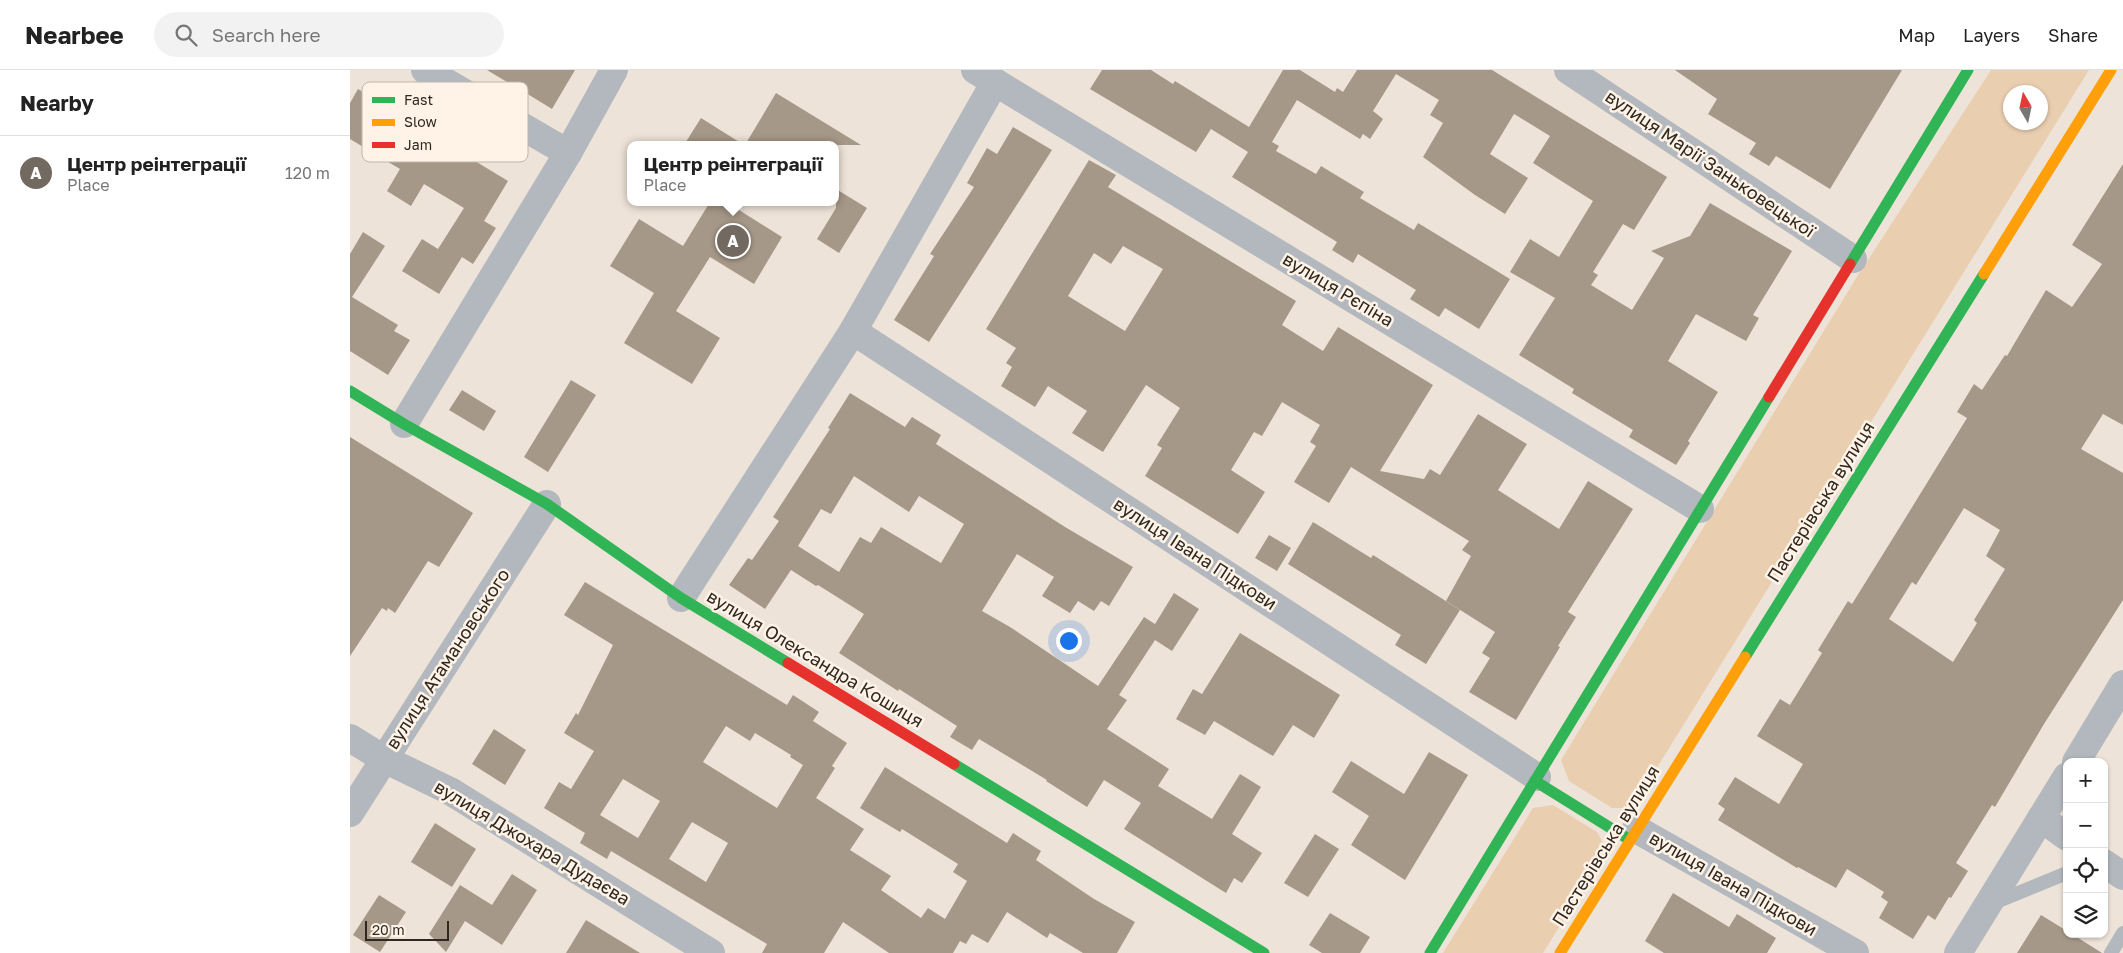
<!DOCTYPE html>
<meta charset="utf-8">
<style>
body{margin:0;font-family:"Golos Text",sans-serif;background:#f2f2f2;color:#222}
.controls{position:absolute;right:15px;bottom:15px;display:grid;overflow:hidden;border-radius:10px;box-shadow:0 1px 4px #0004}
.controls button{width:45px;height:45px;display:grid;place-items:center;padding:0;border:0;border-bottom:1px solid #e0e0e0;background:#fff;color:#222;font:25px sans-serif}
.compass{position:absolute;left:1653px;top:15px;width:45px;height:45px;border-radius:50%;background:#fff;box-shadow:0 1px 4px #0004;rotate:351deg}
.scale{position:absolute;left:15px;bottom:12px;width:84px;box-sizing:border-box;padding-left:5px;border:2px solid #2f2820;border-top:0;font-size:14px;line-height:18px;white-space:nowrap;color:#2f2820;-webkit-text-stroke:4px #fef3e6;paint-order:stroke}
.you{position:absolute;left:718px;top:570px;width:18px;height:18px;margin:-12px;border:4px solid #fff;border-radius:50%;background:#1a73e8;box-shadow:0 0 0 8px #1a73e833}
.badge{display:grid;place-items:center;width:32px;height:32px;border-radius:50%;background:#726960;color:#fff;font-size:16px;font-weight:700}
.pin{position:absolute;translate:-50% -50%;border:2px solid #fff;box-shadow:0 1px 5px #0006}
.popup{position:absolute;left:277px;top:71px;width:212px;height:65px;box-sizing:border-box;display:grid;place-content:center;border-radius:10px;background:#fff;filter:drop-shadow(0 1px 4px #0005);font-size:16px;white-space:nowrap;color:#767676}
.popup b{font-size:19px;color:#222}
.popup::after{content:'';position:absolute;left:50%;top:100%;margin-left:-10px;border:10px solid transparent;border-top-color:#fff}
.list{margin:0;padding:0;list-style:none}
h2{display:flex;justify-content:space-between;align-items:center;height:65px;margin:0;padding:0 20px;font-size:21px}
h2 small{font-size:16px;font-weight:400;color:#767676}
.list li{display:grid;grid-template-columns:32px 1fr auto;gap:15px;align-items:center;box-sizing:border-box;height:75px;padding:0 20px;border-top:1px solid #e0e0e0}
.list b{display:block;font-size:19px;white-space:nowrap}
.list p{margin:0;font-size:16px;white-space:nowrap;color:#767676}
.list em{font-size:16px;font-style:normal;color:#767676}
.icon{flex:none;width:28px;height:28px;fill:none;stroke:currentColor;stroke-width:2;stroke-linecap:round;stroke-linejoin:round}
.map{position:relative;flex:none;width:1773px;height:883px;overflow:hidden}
header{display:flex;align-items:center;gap:30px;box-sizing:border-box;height:70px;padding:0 25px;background:#fff;border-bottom:1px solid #e0e0e0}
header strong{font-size:24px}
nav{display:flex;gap:28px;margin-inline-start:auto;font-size:18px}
.search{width:350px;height:45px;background:#f2f2f2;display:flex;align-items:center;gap:12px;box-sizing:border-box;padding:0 18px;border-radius:28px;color:#767676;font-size:19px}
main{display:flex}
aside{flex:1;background:#fff}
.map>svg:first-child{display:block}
</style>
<header>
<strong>Nearbee</strong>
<div class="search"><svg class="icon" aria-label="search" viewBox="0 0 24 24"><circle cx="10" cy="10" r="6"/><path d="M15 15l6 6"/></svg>Search here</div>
<nav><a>Map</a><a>Layers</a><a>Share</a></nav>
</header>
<main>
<aside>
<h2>Nearby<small></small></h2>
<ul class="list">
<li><span class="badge">A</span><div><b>Центр реінтеграції</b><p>Place</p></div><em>120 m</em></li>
</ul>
</aside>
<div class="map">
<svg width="1773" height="883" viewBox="0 0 1773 883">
<rect width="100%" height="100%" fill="#eee3d8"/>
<!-- green -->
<g fill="#e9ceb0" fill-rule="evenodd">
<path d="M1641 0H1739L1282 738H1262L1219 711 1211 690 1505 210ZM1660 22H1690V52H1660Z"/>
<polygon points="1203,735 1247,762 1257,780 1193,883 1093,883 1183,738"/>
</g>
<!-- building -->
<g fill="#a69888" fill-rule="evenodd">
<polygon points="137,0 225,0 202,39 176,23 171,32 152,21 157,12"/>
<polygon points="752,0 801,0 823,14 825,11 899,57 933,0 950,0 985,22 987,18 993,22 1007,0 1142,0 1317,107 1284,160 1273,154 1243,202 1248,205 1241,215 1282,240 1314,188 1301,181 1340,166 1360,133 1442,181 1403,245 1409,248 1396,271 1346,244 1318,291 1368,322 1338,371 1340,373 1326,395 1279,367 1283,360 1222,323 1224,319 1169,285 1205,228 1160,202 1180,169 1209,187 1243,131 1183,93 1200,66 1164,44 1140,84 1178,108 1155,144 1125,125 1073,87 1093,53 1080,45 1089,30 1046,4 1023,41 1033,49 1020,69 1013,64 1010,69 947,30 922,72 929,76 926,81 966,104 971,96 1014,122 1010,128 1064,160 1068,153 1160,209 1129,259 1095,238 1089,247 1060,229 1066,220 1008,184 1003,193 982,180 987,172 882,107 898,82 861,59 846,82 740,19"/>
<polygon points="1325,0 1552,0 1480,119 1426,86 1419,96 1399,84 1406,73 1358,44 1367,29"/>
<polygon points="8,19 45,41 51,31 88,54 82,65 158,111 134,151 146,158 123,194 112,187 89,224 52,201 72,169 88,179 114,138 74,114 61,136 37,121 50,99 0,69 0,33"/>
<polygon points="426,23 511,75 395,75"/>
<polygon points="351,48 394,75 334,75"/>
<polygon points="663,57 702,80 579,272 544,250 584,186 580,184 624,117 617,113 637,78 647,84"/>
<path d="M739 90 766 105 758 117 946 231 932 255 954 269 973 281 988 257 1083 315 1030 401 1074 409 1080 399 1090 405 1128 344 1177 374 1148 420 1209 459 1238 411 1283 439 1218 542 1226 547 1208 576 1210 577 1166 650 1119 622 1140 588 1132 583 1145 562 1096 531 1121 486 1112 480 1119 471 1001 397 979 433 944 412 966 376 960 372 970 355 932 332 912 366 904 362 881 400 915 422 888 464 795 406 812 378 807 375 830 338 796 315 753 382 722 363 737 341 698 316 685 337 651 316 662 297 656 293 666 278 636 259ZM773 176 813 199 775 261 718 226 744 183 761 194Z"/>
<path d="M1773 94V355L1753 344 1731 379 1773 403V530L1694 654 1645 737 1642 735 1606 793 1618 801 1601 828 1599 827 1585 850 1578 845 1563 869 1529 848 1538 832 1531 827 1534 822 1497 799 1486 818 1448 797 1447 798 1368 750 1375 739 1368 734 1385 707 1429 734 1453 694 1407 666 1430 629 1440 635 1472 583 1468 580 1498 531 1502 534 1548 460 1617 348 1607 342 1624 314 1632 320 1655 285 1657 286 1696 220 1722 237 1752 194 1722 175ZM1614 438 1650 460 1636 486 1655 499 1624 550 1627 553 1603 592 1539 549 1562 512 1566 515Z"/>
<polygon points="486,119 517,138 489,183 467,169 486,138"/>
<polygon points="360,132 393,132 389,140 432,167 404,214 360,187 326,241 370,268 342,314 274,273 304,223 260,196 289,149 333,176"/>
<polygon points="13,162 35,176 2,227 48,255 44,261 60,270 38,305 0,281 0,184"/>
<polygon points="221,310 246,325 198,402 174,387"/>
<polygon points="112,320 146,341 134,361 99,340"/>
<path d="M500 323 555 357 562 347 591 365 586 374 715 457 783 497 759 536 751 531 744 541 728 531 720 543 692 526 704 507 667 484 632 541 660 557 748 616 794 547 805 554 824 523 849 539 822 581 805 570 769 625 777 630 757 659 819 699 808 716 862 749 890 704 911 717 882 764 912 783 892 813 884 808 876 823 774 759 791 733 754 710 737 737 696 711 697 710 629 669 622 680 600 667 607 656 549 619 548 621 489 583 514 544 468 515 466 516 441 500 415 539 379 515 398 488 402 490 429 451 423 447 480 359 478 358ZM504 406 559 442 569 426 614 454 591 493 531 457 521 473 510 467 489 502 448 476 471 439 481 444Z"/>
<polygon points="0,367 123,443 89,497 78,491 45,543 38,538 37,541 32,538 0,586"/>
<polygon points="963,452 1021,488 1023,485 1110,540 1076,594 1045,575 1051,565 938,494"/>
<polygon points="919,465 941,478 927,501 905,488"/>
<path d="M235 512 437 635 443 625 469 642 463 651 497 673 482 696 485 698 466 728 514 759 500 780 541 806 531 820 571 848 578 838 595 849 617 811 603 802 608 794 552 759 550 762 510 738 535 697 657 773 663 763 691 781 686 790 744 829 785 852 767 883H733L700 863 697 868 657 842 638 873 622 864 616 874 610 871 603 883H539L493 852 474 883H412L417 874 261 781 257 789 230 773 235 763 194 738 209 712 221 719 244 681 214 663 226 643 228 645 263 575 214 545ZM376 656 400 671 405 663 441 685 440 687 453 695 427 738 353 692ZM273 709 310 731 288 768 250 745ZM342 752 378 773 356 812 319 789Z"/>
<polygon points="890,563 990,625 964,668 943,655 923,686 864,651 855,665 826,649 843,619 852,624"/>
<polygon points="144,659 176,680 155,715 122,694"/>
<polygon points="1079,682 1118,705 1055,810 1001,775 1019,746 982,722 1001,691 1054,724"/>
<polygon points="85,753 126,779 102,817 61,792"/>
<polygon points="965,764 989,779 958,827 934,813"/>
<polygon points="162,804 187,820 152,875 115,851 96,882 79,864 110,815 142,835"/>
<polygon points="1323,823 1379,857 1387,844 1426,868 1417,883 1314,883 1295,871"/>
<polygon points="29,825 56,842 30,882 3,865"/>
<polygon points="980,843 1020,867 1010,883 972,883 959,875"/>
<polygon points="1691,845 1717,861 1717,864 1722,864 1752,883 1667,883"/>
<polygon points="236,850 290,883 216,883"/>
</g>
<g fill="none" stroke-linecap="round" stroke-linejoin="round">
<!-- lane -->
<g stroke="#b2b8bd" stroke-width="14">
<polyline points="1641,834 1717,803"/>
<polyline points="1761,883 1773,863"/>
</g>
<!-- street -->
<g stroke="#b2b8bd" stroke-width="28">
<polyline points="75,0 218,83"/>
<polyline points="625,0 1350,439"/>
<polyline points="1218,0 1503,189"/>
<polyline points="503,261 1187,707"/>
<polyline points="54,354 218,83 264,0"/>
<polyline points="331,528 503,261 645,12"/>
<polyline points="0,668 34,689 100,721 361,883"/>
<polyline points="1726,692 1773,614"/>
<polyline points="0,743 197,434"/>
<polyline points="1691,748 1717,767"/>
<polyline points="1286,759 1505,883"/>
<polyline points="1754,793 1773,806"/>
<polyline points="1608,883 1717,706"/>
</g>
<!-- fast -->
<g stroke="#30b455" stroke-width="11">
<polyline points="1500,194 1618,0"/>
<polyline points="0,321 54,354 197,434 331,528 438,593"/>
<polyline points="1395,587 1634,204"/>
<polyline points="604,694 914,883"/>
<polyline points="1185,711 1280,770"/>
<polyline points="1080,883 1419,327"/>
</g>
<!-- slow -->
<g stroke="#ff9f0a" stroke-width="11">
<polyline points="1634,204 1761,0"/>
<polyline points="1210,883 1395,587"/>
</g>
<!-- jam -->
<g stroke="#e5322d" stroke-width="11">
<polyline points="1419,327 1500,194"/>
<polyline points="438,593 604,694"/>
</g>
</g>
<g text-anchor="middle" stroke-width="5" stroke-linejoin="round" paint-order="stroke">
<!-- street labels -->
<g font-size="18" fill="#2f2820" stroke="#fef3e6">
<text transform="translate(1360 94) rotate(34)" y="6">вулиця Марії Заньковецької</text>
<text transform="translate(988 220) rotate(31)" y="6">вулиця Рєпіна</text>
<text transform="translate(1471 432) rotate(-58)" y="6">Пастерівська вулиця</text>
<text transform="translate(845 484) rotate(33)" y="6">вулиця Івана Підкови</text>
<text transform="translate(98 589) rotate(-57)" y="6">вулиця Атамановського</text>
<text transform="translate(465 589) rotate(31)" y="6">вулиця Олександра Кошиця</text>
<text transform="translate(182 773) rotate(31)" y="6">вулиця Джохара Дудаєва</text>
<text transform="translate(1256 776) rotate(-58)" y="6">Пастерівська вулиця</text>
<text transform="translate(1383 814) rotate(30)" y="6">вулиця Івана Підкови</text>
</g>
</g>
<!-- legend -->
<rect x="12" y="12" width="166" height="80" rx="8" fill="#fef3e6" stroke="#c0b6ab" stroke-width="1"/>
<rect x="22" y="27" width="23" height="6" fill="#30b455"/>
<rect x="22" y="49" width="23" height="7" fill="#ff9f0a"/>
<rect x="22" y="72" width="23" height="6" fill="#e5322d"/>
<g font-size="14" fill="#2f2820">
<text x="54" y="35">Fast</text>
<text x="54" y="57">Slow</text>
<text x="54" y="80">Jam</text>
</g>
</svg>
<div class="controls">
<button>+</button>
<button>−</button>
<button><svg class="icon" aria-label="locate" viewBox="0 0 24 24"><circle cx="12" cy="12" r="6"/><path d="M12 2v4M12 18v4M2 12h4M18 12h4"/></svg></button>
<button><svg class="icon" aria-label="layers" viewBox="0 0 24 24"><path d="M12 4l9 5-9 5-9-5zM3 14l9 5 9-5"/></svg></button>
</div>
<svg class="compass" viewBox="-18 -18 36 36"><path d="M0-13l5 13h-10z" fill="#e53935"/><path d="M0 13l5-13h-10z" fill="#767676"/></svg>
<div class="scale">20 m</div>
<div class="you"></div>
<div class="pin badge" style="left:383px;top:171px">A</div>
<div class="popup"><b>Центр реінтеграції</b>Place</div>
</div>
</main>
